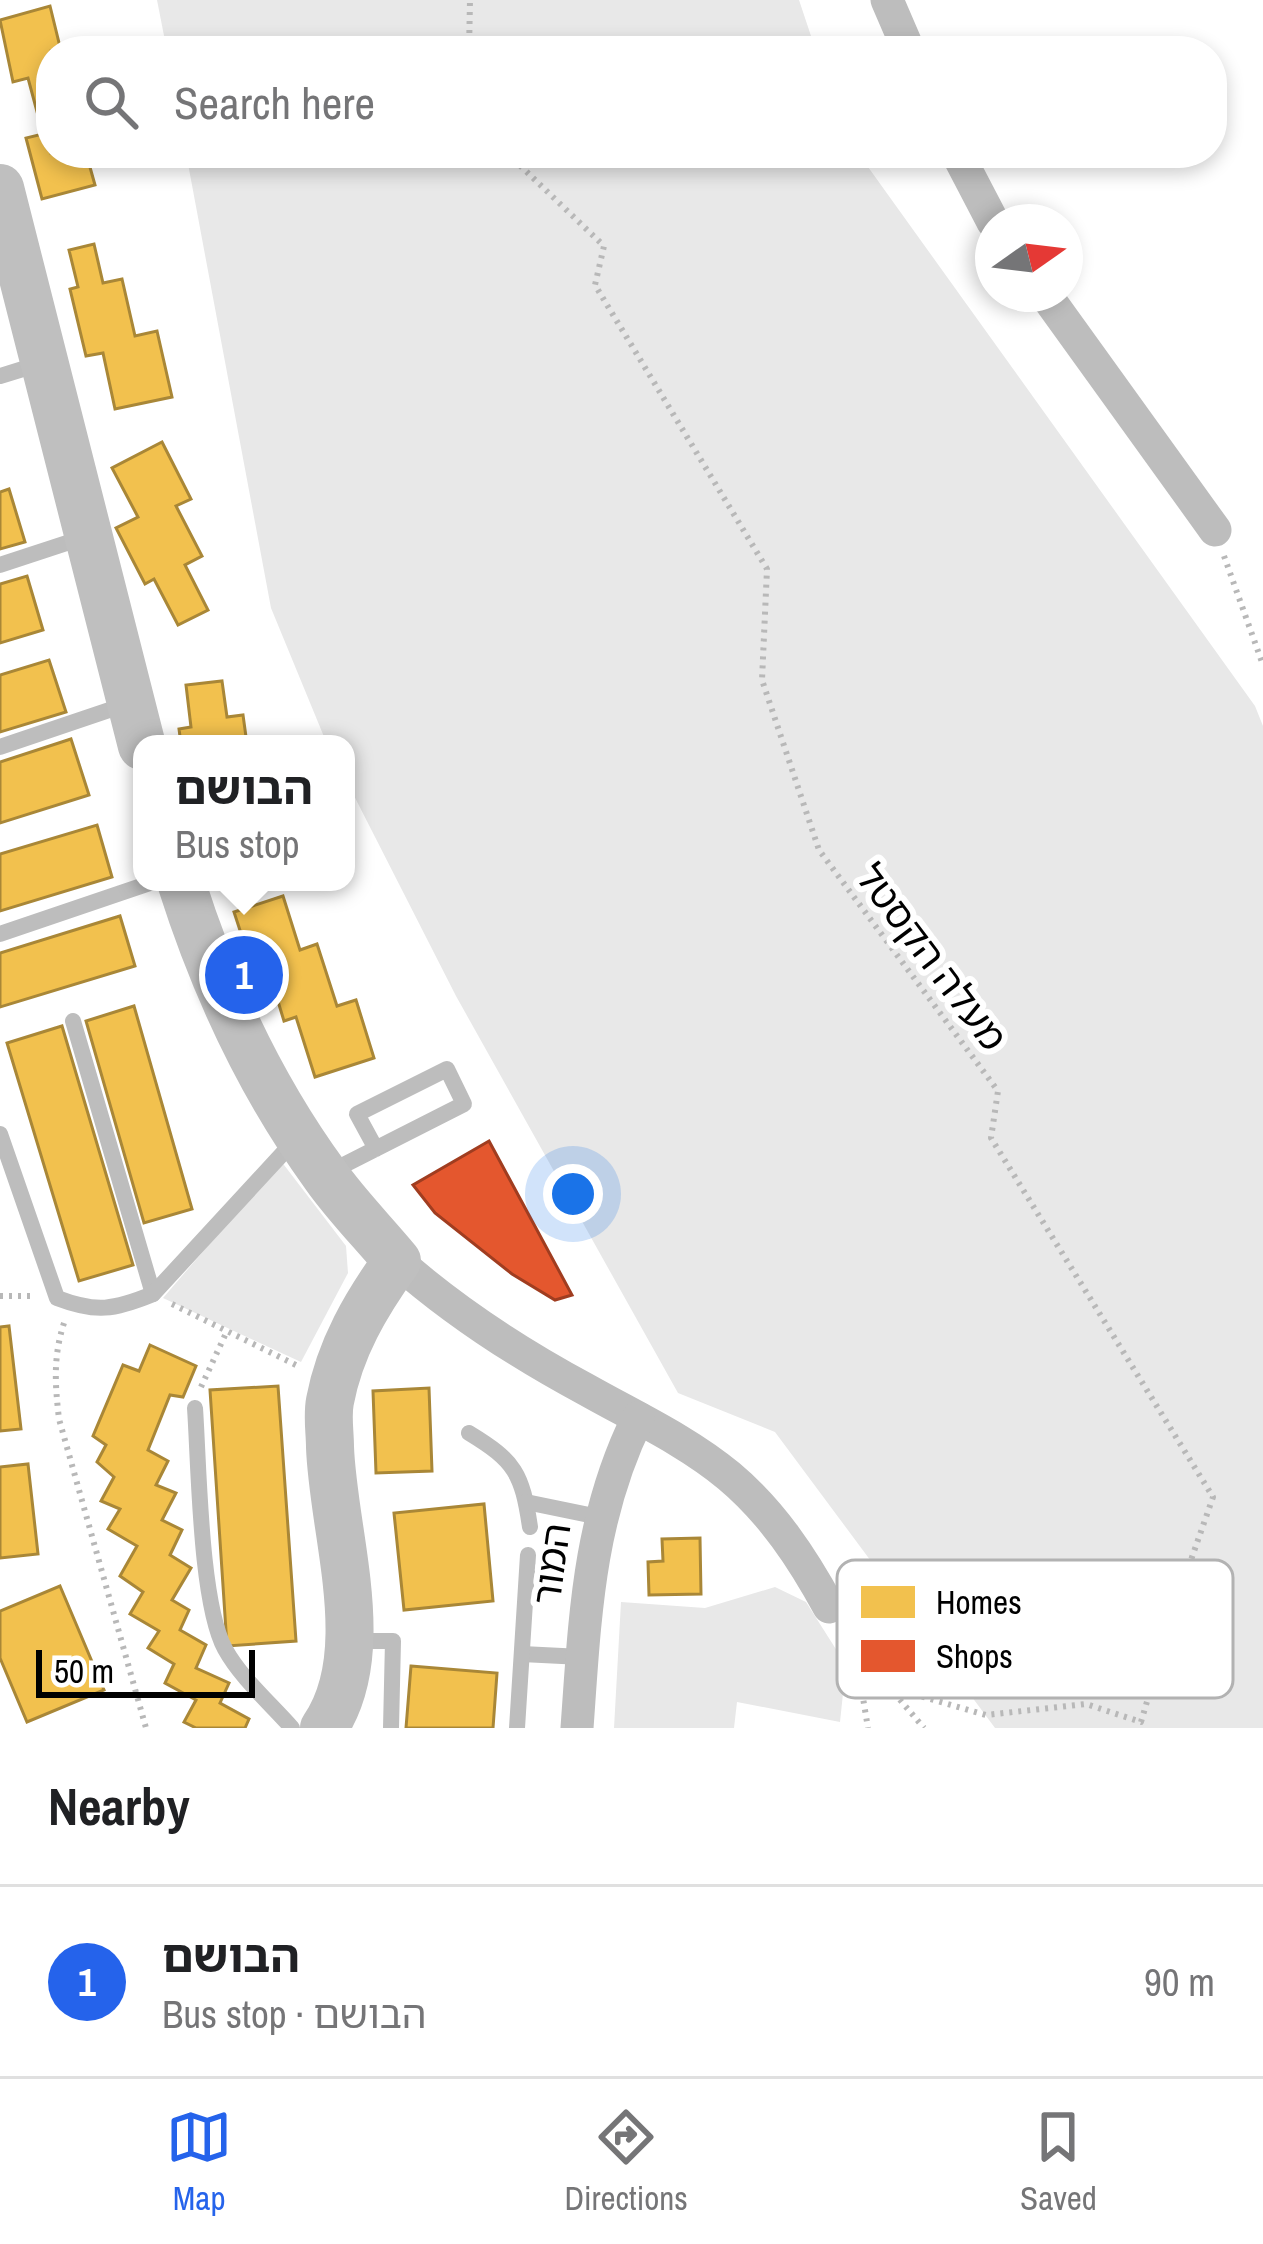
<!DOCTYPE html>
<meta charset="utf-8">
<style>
body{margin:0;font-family:"Archivo Narrow","Noto Sans Hebrew",sans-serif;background:#f2f2f2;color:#202124}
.compass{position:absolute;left:975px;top:204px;width:108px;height:108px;border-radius:50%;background:#fff;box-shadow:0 6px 18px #0003;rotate:76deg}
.scale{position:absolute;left:36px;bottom:30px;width:219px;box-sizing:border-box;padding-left:12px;border:6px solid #000;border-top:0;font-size:33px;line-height:42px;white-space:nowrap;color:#000;-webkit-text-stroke:9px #fff;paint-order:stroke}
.you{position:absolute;left:573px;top:1194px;width:42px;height:42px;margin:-30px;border:9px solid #fff;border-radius:50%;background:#1a73e8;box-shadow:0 0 0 18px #1a73e833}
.badge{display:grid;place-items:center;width:78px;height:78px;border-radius:50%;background:#2563eb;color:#fff;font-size:39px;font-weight:700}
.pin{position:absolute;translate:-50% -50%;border:6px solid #fff;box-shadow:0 3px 12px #0006}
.popup{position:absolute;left:133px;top:735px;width:222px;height:156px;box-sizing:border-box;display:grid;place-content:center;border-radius:24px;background:#fff;filter:drop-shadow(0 3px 9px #0005);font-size:39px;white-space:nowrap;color:#757577}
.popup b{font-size:45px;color:#202124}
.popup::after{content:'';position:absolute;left:50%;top:100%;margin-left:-24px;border:24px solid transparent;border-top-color:#fff}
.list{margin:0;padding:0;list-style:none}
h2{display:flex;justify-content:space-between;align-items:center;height:156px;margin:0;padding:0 48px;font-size:51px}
h2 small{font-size:39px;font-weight:400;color:#757577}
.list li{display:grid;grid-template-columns:78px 1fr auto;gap:36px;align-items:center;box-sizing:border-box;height:192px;padding:0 48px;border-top:3px solid #e0e0e0}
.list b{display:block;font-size:45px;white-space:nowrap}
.list p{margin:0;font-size:39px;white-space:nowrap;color:#757577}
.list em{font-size:39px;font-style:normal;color:#757577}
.icon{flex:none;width:66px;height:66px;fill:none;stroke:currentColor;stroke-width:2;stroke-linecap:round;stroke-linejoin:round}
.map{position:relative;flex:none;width:1263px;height:1728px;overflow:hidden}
.search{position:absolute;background:#fff;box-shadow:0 6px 18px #0003;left:36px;right:36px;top:36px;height:132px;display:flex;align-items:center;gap:30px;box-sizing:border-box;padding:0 42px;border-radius:48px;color:#757577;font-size:45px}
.sheet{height:348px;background:#fff}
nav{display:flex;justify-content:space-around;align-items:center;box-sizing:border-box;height:168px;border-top:3px solid #e0e0e0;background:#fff;font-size:33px;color:#757577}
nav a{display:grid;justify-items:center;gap:6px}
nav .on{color:#2563eb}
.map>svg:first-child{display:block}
</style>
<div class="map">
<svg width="1263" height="1728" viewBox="0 0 1263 1728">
<rect width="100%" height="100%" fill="#fff"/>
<!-- green -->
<g fill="#e8e8e8">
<polygon points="157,0 799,0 816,51 167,51"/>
<polygon points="186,153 858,153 1255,706 1263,726 1263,1728 995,1728 775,1432 678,1393 456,996 346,780 346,744 327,744 271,608"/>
<polygon points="281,1161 346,1246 348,1273 301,1362 163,1298"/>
<polygon points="775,1587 806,1602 846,1665 840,1722 737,1702 734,1728 614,1728 621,1602 705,1608"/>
</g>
<!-- homes -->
<g fill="#f2c14e" stroke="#a98737" stroke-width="3">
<polygon points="50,6 61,51 51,51 51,153 86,153 95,185 42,199 26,138 43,134 28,78 13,82 0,20"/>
<polygon points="94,244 103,283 122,279 135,336 157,331 172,397 115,409 103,353 86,356 70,289 78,287 69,250"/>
<polygon points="162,442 191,499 176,506 202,556 185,565 208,610 178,625 154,579 145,584 116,528 138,517 112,468"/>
<polygon points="9,489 25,542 0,549 0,492"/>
<polygon points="27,576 43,630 0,643 0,584"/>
<polygon points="49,660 66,712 0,732 0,675"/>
<polygon points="222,681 227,717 243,715 247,744 181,744 179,729 191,727 186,685"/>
<polygon points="71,739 89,795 0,823 0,762"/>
<polygon points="97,825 112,877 0,911 0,854"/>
<polygon points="283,896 300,950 317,944 337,1006 356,1000 374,1058 315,1077 296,1017 284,1021 266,962 252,967 234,912"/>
<polygon points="120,916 135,966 0,1007 0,953"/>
<polygon points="134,1006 192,1209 144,1223 86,1021"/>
<polygon points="62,1026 133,1265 79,1281 7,1043"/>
<polygon points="9,1326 21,1429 0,1431 0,1327"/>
<polygon points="150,1345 196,1366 183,1397 170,1395 148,1450 168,1461 156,1485 176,1493 162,1520 182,1530 170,1555 191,1568 172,1600 189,1610 180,1630 206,1645 196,1668 229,1683 220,1703 249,1719 245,1728 196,1728 184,1722 196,1700 165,1683 174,1664 148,1648 159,1631 130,1614 143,1592 120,1576 137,1546 108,1529 120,1509 101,1501 114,1477 97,1462 106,1445 93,1436 123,1365 139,1371"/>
<polygon points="278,1386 296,1641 227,1646 210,1390"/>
<polygon points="429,1388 432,1471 376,1473 373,1391"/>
<polygon points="28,1464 38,1554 0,1558 0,1467"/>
<polygon points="484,1504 493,1601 404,1610 394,1513"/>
<polygon points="700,1538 701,1594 649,1595 648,1562 663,1561 662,1539"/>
<polygon points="60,1586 104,1690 27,1722 0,1658 0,1611"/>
<polygon points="411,1666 497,1673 493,1728 406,1728"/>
</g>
<!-- shops -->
<polygon fill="#e4572e" stroke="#a03d20" stroke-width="3" points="489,1141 572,1295 555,1300 512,1274 435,1213 413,1185"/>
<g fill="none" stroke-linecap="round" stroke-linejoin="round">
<!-- path -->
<g stroke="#b8b8b8" stroke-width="6" stroke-dasharray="3 6" stroke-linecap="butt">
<polyline points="469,51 470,0"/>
<polyline points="507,153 604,246 595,285 767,569 762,680 819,850 998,1091 991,1138 1213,1497 1176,1603 1141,1722 1086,1704 986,1715 889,1687 924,1728"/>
<polyline points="1224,556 1263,665"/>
<polyline points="0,1296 36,1296"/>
<polyline points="172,1304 300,1367"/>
<path d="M64 1323C53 1357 55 1384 59 1419L146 1728"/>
<polyline points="201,1387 227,1331"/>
<polyline points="840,1633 860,1680 868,1728"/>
</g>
<!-- lane -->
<g stroke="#bdbdbd" stroke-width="16">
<polyline points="0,376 39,364"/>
<polyline points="0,565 85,537"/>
<polyline points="0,747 130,703"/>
<polyline points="0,934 153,882"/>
<polyline points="73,1021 153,1294"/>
<path d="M0 1134 57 1298C96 1313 114 1310 153 1294L296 1139"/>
<polyline points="330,1172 464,1104 447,1069 357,1114 376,1149"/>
<path d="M195 1408C199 1466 200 1603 225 1649 241 1678 270 1703 292 1728"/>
<path d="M469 1433C515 1461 522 1473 530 1527"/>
<polyline points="526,1502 599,1517"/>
<polyline points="355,1641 393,1641 391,1728"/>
<polyline points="522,1654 582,1657"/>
<polyline points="517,1728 528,1555"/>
</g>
<!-- street -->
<g stroke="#bdbdbd" stroke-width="33">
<polyline points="887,0 909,51"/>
<polyline points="957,153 993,222"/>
<polyline points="1045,294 1215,530"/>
<path d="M397 1261C456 1313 518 1353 587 1390 635 1417 687 1441 729 1476 772 1512 803 1559 829 1607"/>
<path d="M577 1728C585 1618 588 1519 638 1418"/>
</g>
<!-- secondary -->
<g stroke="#bfbfbf" stroke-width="48">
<polyline points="0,188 142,746"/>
<path d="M181 882C214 986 260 1086 325 1175 346 1205 373 1232 397 1261 366 1304 340 1348 330 1401 327 1416 330 1432 330 1447 333 1534 376 1652 324 1728"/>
</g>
</g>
<g text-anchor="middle" stroke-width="12" stroke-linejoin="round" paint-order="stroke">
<!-- street labels -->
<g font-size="39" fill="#000" stroke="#fff">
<text transform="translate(932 957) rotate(53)" y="14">מעלה הקסטל</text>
<text transform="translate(551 1564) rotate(-82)" y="14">המור</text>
</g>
</g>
<!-- legend -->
<rect x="837" y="1560" width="396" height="138" rx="18" fill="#fff" stroke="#b2b2b2" stroke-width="3"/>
<rect x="861" y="1586" width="54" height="32" fill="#f2c14e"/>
<rect x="861" y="1640" width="54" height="32" fill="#e4572e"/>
<g font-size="33" fill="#000">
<text x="936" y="1614">Homes</text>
<text x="936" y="1668">Shops</text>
</g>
</svg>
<svg class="compass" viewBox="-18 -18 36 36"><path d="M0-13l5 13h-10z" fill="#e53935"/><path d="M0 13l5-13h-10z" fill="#757577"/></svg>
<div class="scale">50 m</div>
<div class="you"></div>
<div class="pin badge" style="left:244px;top:975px">1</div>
<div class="popup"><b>הבושם</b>Bus stop</div>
<div class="search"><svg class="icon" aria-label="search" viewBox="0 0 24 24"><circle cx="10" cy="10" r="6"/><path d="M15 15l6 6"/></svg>Search here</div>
</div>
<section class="sheet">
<h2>Nearby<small></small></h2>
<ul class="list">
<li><span class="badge">1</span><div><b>הבושם</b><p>Bus stop · הבושם</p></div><em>90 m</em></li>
</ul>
</section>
<nav>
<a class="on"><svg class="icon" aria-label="map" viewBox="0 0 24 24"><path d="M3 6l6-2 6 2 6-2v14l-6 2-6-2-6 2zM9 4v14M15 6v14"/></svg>Map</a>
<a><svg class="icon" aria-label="directions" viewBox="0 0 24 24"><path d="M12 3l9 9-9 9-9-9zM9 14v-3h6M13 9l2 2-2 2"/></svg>Directions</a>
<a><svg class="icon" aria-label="saved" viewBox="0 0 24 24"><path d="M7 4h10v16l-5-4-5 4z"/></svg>Saved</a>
</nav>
